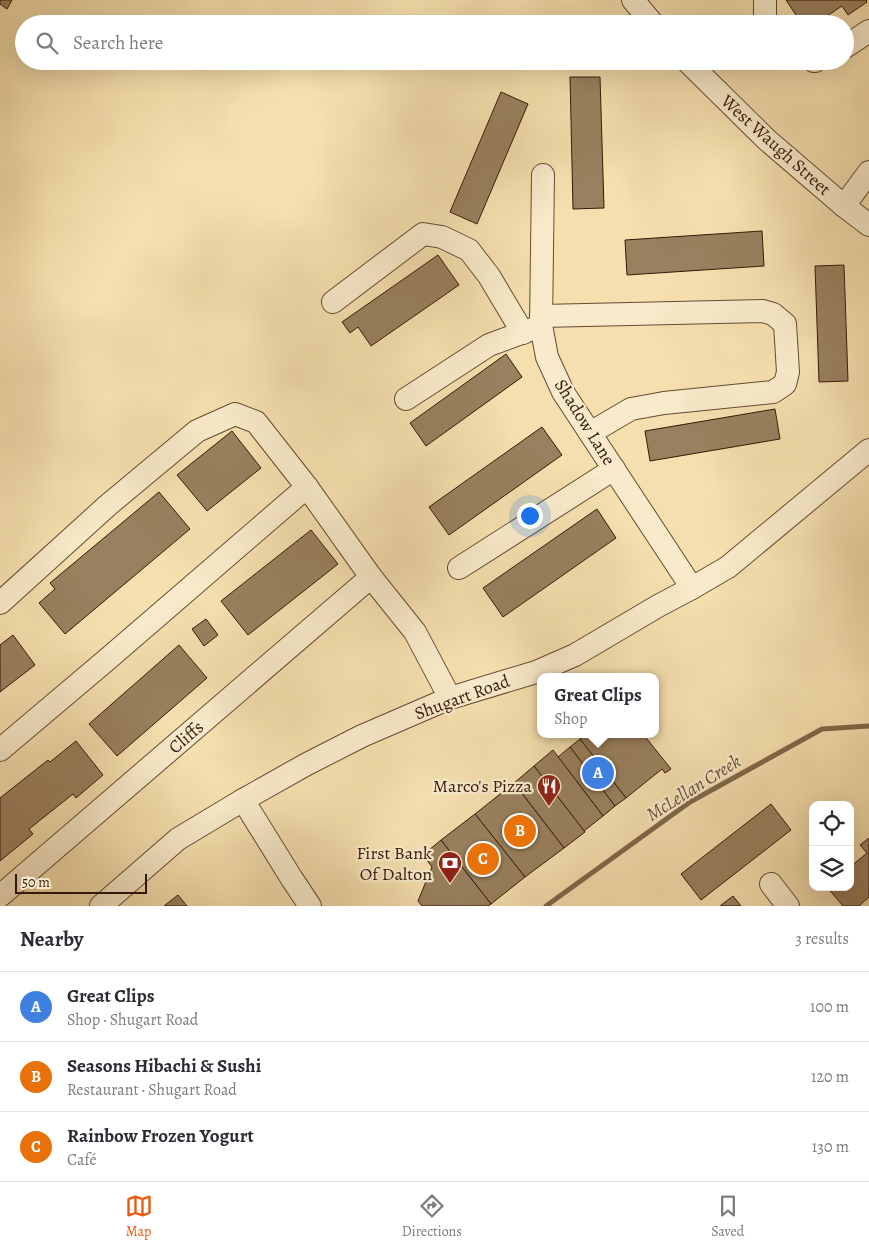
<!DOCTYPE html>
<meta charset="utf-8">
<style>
body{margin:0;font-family:Alegreya,serif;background:#f2f2f3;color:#2b2b33}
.controls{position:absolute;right:15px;bottom:15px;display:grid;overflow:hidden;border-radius:10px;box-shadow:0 5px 20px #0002}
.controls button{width:45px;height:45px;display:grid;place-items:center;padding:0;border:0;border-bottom:1px solid #e1e1e2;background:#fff;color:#2b2b33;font:25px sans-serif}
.scale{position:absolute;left:15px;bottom:12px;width:132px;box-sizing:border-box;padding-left:5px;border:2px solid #351908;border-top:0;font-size:14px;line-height:18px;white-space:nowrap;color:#351908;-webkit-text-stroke:4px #f8eaca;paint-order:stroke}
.you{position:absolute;left:529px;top:515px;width:18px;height:18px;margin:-12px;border:4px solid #fff;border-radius:50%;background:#1a73e8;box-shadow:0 0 0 8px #1a73e833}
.badge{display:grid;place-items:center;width:32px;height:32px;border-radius:50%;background:#ea580c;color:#fff;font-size:16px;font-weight:700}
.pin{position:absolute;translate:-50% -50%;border:2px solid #fff;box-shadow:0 1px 5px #0006}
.popup{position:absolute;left:537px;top:673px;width:122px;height:65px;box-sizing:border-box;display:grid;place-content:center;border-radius:10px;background:#fff;filter:drop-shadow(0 1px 4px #0005);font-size:16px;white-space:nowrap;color:#7c7c81}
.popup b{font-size:19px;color:#2b2b33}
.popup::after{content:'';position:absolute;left:50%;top:100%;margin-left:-10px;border:10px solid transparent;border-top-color:#fff}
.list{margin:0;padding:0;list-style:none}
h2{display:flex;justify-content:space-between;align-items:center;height:65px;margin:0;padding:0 20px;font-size:21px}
h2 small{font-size:16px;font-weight:400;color:#7c7c81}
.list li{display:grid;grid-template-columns:32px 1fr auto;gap:15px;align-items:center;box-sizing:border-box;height:70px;padding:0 20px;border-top:1px solid #e1e1e2}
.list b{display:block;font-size:19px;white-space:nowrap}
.list p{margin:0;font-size:16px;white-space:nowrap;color:#7c7c81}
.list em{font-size:16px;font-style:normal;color:#7c7c81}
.icon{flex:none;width:28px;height:28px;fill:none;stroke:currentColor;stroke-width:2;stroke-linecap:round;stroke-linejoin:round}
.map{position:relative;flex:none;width:869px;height:906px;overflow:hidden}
.search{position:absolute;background:#fff;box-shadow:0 5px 20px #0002;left:15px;right:15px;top:15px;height:55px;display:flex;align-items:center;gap:12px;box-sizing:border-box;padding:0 18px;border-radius:28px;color:#7c7c81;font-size:19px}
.sheet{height:275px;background:#fff}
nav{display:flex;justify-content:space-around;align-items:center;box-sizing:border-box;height:70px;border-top:1px solid #e1e1e2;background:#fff;font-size:14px;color:#7c7c81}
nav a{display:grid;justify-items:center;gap:2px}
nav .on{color:#ea580c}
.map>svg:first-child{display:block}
</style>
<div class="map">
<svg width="869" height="906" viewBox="0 0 869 906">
<rect width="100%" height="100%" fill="#f5dfae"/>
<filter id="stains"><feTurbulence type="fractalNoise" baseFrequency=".004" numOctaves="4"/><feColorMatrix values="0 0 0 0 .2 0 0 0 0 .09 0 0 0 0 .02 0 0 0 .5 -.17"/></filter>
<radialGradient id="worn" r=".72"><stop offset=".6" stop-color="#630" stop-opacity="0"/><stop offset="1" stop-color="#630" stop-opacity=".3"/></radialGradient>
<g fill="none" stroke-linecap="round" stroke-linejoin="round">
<!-- stream -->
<polyline stroke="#81684a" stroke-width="5" points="546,906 690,802 822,729 869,726"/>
</g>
<!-- building -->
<g fill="#99805e" stroke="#351908">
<polygon points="0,0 12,0 7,9 0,4"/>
<polygon points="786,0 867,0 866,1 867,2 848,15 842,6 824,18 828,24 802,24"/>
<polygon points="570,77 600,77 604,208 573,209"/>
<polygon points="501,92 528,104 477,224 450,212"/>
<polygon points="762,231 764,266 627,275 625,240"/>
<polygon points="438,255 459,285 371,346 358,327 350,333 342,322"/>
<polygon points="844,265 848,381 819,382 815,266"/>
<polygon points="506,354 522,377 426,446 410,423"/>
<polygon points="775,409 780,439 650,461 645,431"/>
<polygon points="542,427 562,455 449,535 429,507"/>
<polygon points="232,431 261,468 207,511 177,475"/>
<polygon points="159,492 190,529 65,634 39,603 55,589 50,583"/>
<polygon points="597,509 616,538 503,617 483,588"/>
<polygon points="311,530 338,564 248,635 221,601"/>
<polygon points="206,619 218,635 204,646 192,629"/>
<polygon points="13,635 35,665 0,692 0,645"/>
<polygon points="179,645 207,678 117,756 89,724"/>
<polygon points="586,734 643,734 671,769 665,773 662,769 626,798 580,739"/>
<polygon points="580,739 626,798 615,806 570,747"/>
<polygon points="76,741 103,775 76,798 73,794 29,829 33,834 0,861 0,798 48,760 50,762"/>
<polygon points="570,747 615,806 603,816 558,757"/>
<polygon points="553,750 603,816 584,831 534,766"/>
<polygon points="534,766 585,832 564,848 514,783"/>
<polygon points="514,783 564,848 525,877 475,814"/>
<polygon points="771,804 791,830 701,900 681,874"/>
<polygon points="475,814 525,877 491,904 441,840"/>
<polygon points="869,838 869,897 859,906 843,906 827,887 850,887 850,867 867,853 860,845"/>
<polygon points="441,840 491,904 488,906 422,906 418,901 432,867 423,855"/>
<polygon points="178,895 187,906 164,906"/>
<polygon points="733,896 741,906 720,906"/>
</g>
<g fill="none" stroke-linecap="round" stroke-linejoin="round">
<!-- minor casing -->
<g stroke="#654a32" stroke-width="24">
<g id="minor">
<polyline points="633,0 653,24"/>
<polyline points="765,0 765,24"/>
<polyline points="845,47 869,31"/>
<polyline points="687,61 766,139 844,206 869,225"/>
<polyline points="814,61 815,61"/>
<polyline points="543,175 541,325 547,357 563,392 692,588"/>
<polyline points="844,206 869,172"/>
<polyline points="333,302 423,234 442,237 469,250 489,276 523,333"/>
<polyline points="541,316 763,311 773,314 785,324 788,372 785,384 773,392 664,403 631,409 590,433"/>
<polyline points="406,399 489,345 535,328"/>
<polyline points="459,568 614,469"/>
<polyline points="0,603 107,506 197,431 235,414 256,422 307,487 371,577 415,632 450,698"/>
<polyline points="0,750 110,657 307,487"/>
<polyline points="243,800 292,879 310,906"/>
<polyline points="771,884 788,906"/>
<polyline points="0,896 371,577"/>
<polyline points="101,906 178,839 243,800 307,764 362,736 450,698 536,672 575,655 658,606 692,588 728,567 869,450"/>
</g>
</g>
<!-- minor -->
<use href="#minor" stroke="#f8eaca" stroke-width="22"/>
</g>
<!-- icons -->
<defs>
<g id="restaurant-pin" transform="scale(1.25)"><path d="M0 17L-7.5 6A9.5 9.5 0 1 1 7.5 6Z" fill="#8f2418" stroke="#f8eaca"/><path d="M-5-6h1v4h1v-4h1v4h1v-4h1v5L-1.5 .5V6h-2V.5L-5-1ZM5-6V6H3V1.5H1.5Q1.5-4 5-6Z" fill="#fff"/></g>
<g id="bank-pin" transform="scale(1.25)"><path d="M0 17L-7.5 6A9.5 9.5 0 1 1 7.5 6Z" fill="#8f2418" stroke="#f8eaca"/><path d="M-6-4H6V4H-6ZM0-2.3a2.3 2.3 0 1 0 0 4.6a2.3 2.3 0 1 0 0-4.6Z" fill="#fff"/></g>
</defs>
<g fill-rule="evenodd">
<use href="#restaurant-pin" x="549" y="786"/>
<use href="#bank-pin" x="450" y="863"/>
</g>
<g text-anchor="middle" stroke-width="4.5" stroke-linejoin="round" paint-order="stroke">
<!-- street labels -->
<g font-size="18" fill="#351908" stroke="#f8eaca">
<text transform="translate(776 145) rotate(42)" y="6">West Waugh Street</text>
<text transform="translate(585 422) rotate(58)" y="6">Shadow Lane</text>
<text transform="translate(462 697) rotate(-20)" y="6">Shugart Road</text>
<text transform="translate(186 737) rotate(-41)" y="6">Cliffs</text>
</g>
<!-- poi labels -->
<g font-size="18" fill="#351908" stroke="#f8eaca" text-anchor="end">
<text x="532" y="792">Marco's Pizza</text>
<text x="432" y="859">First Bank<tspan x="432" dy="21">Of Dalton</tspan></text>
</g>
<!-- water labels -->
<g font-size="19" font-style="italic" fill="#684d34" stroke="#f8eaca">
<text transform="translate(693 787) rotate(-32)" y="7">McLellan Creek</text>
</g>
</g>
<rect width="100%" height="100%" filter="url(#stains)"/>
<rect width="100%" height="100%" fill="url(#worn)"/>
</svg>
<div class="controls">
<button><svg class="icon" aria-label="locate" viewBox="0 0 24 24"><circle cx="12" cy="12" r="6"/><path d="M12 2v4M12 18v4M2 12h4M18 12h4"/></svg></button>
<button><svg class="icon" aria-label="layers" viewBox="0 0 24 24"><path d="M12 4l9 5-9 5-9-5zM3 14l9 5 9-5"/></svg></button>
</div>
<div class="scale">50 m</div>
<div class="you"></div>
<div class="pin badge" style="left:598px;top:773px;background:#3f7fe0">A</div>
<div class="popup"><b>Great Clips</b>Shop</div>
<div class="pin badge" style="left:520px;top:831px;background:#e8710a">B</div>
<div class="pin badge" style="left:483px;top:859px;background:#e8710a">C</div>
<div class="search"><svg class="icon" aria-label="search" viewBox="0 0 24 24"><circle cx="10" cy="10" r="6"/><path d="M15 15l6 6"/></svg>Search here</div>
</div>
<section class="sheet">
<h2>Nearby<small>3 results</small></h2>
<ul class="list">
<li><span class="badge" style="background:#3f7fe0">A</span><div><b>Great Clips</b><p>Shop · Shugart Road</p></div><em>100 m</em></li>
<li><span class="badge" style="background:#e8710a">B</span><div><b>Seasons Hibachi &amp; Sushi</b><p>Restaurant · Shugart Road</p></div><em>120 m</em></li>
<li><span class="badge" style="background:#e8710a">C</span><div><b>Rainbow Frozen Yogurt</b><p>Café</p></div><em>130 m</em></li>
</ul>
</section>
<nav>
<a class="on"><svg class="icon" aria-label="map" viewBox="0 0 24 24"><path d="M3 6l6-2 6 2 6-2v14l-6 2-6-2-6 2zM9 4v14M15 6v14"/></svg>Map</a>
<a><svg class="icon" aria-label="directions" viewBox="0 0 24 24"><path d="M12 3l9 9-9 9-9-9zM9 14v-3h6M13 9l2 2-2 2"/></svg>Directions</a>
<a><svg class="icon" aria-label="saved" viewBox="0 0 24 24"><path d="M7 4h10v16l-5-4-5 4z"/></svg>Saved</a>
</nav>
